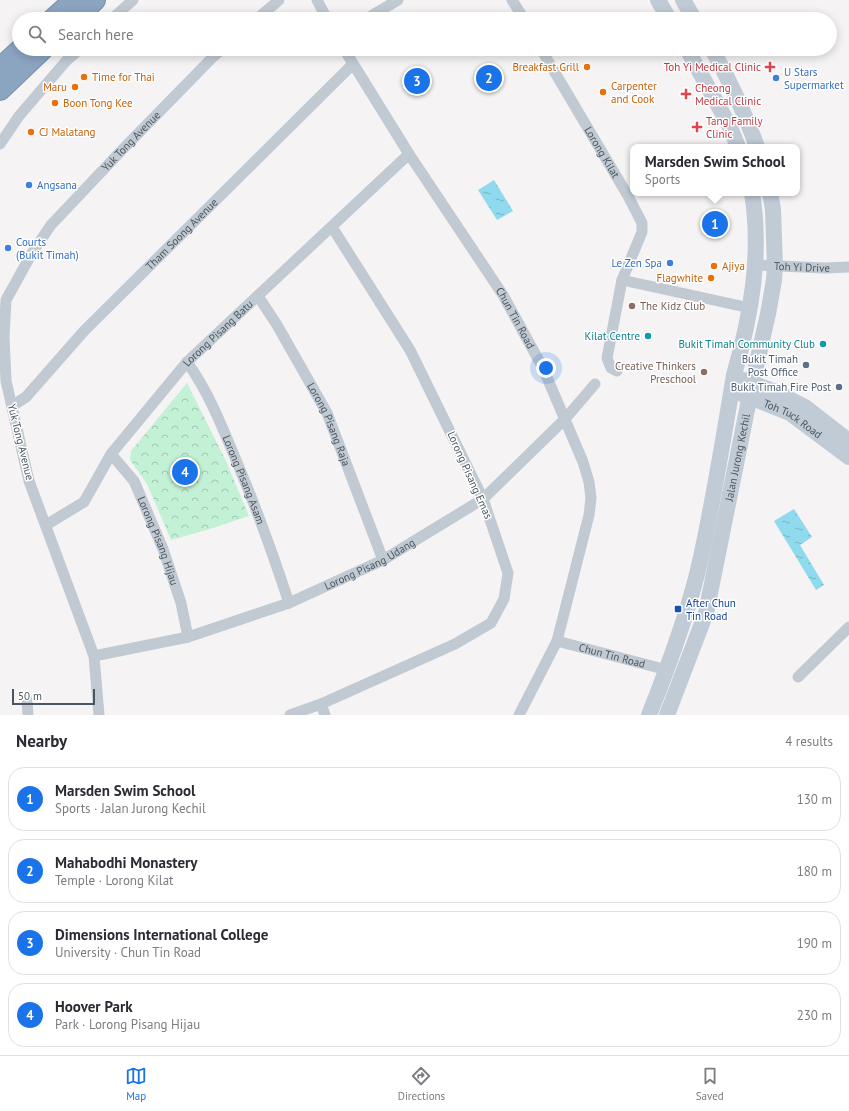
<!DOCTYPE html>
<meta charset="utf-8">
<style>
body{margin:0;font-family:"PT Sans",sans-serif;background:#f2f2f3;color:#2b2b33}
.scale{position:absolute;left:12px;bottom:10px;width:83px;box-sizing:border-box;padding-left:4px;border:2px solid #4a5661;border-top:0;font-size:11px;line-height:14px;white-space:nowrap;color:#4a5661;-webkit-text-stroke:3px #fff;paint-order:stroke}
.you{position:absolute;left:546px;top:368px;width:14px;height:14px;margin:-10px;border:3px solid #fff;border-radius:50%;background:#1a73e8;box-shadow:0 0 0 6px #1a73e833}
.badge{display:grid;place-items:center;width:26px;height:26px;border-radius:50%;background:#1a73e8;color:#fff;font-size:13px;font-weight:700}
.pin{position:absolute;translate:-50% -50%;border:2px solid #fff;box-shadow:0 1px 4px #0006}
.popup{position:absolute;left:630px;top:144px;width:170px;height:52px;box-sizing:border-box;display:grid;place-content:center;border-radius:8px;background:#fff;filter:drop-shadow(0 1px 3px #0005);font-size:13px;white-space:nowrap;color:#7c7c81}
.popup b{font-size:15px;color:#2b2b33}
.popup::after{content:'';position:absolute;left:50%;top:100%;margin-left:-8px;border:8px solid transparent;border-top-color:#fff}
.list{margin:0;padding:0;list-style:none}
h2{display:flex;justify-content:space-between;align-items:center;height:52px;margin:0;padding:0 16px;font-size:17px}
h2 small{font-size:13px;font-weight:400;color:#7c7c81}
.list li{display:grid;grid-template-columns:26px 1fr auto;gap:12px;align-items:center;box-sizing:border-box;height:64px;margin:0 8px 8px;padding:0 8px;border:1px solid #e1e1e2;border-radius:16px}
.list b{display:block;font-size:15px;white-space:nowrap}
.list p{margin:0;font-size:13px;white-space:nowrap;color:#7c7c81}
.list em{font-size:13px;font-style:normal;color:#7c7c81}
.icon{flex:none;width:22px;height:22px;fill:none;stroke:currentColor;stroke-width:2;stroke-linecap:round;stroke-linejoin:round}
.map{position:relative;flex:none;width:849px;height:715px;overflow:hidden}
.search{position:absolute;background:#fff;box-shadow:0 2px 10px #0003;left:12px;right:12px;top:12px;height:44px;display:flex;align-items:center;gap:10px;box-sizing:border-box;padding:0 14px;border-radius:22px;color:#7c7c81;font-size:15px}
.sheet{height:340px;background:#fff}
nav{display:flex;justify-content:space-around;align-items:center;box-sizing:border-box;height:56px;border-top:1px solid #e1e1e2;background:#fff;font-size:11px;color:#7c7c81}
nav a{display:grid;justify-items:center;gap:2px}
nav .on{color:#1a73e8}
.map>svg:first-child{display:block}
</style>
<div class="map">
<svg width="849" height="715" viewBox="0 0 849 715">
<defs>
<pattern id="park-crowns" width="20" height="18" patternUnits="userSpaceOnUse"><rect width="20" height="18" fill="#c3f1d5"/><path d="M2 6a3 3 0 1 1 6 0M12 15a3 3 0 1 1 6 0" fill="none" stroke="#a0c6b0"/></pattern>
<pattern id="water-ripples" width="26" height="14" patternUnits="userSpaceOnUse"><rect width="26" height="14" fill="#90daee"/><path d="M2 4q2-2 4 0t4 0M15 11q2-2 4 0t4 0" fill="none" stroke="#78b4c4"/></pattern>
</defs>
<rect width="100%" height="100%" fill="#f5f3f3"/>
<!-- park -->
<polygon fill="url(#park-crowns)" points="187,383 226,461 249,516 210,529 171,540 147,484 130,460 131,451"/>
<!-- water -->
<g fill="url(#water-ripples)">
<polygon points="494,180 513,211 497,220 478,190"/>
<polygon points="794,509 812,537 800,545 824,585 816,590 774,521"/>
</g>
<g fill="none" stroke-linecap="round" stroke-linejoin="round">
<!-- highway casing -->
<g stroke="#7690ad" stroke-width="22">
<g id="highway">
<polyline points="53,19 74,0"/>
<polyline points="75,19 95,0"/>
<polyline points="0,68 21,49"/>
<polyline points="0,90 43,49"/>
</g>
</g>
<!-- street -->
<g stroke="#c1cad2" stroke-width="11">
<polyline points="317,0 327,19"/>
<polyline points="512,0 524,19"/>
<polyline points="112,19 133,0"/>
<polyline points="257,19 279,0"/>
<polyline points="366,19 398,0"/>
<path id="s1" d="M344 49 409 154 503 295 543 368 583 462 589 482 591 498 589 515 557 641 519 715"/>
<path id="s2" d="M541 49 628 196 642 223V232L622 280 607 358 611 368 617 371"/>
<polyline points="0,144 19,116 67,60 80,49"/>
<path id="s3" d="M755 265 825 268 849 267"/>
<polyline points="622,280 750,308"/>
<path id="s4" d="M258 296 277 325 327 413 383 560"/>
<path id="s5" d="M187 362C208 391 222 426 236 460 256 507 273 554 289 603"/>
<path id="s6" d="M12 406 26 397 84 331 353 64"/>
<path id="s7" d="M111 454 134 481 163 549 181 603 188 637"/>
<path id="s8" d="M46 525 84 502 111 454 187 362 409 154"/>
<path id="s9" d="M557 641 667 670"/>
<path id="s10" d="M94 656 188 637 289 603 383 560 483 499 565 419 595 384"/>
<polyline points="798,677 849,627"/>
<polyline points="27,700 28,715"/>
<polyline points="321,704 325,715"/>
<path id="s11" d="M99 715 94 656 29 481 6 381 4 337 6 300 32 253 51 225 121 151 211 59 222 49"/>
<polyline points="290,715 321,704 455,644 491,623 504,599 508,573 483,499 410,350 332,227"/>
</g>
<!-- secondary -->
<g stroke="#c1cbd6" stroke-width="16">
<polyline points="658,0 669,19"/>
<polyline points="683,0 694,19"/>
<polyline points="687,49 729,125 738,147"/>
<path d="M712 49C729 80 745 113 757 147"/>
<polyline points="743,380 776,392 805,407 849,441"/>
<path id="s12" d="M740 393 790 413 849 457"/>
<path d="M649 715C669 665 690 609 701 557 714 497 724 436 734 375 751 316 762 254 752 193"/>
<path id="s13" d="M667 715 706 613 753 380 768 314 774 280 775 266 773 209 770 193"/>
</g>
<!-- highway -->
<use href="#highway" stroke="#8ba5c1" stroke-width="20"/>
</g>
<!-- markers -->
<g fill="#e8710a" stroke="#fff" stroke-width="1.5">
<circle cx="587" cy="67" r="4"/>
<circle cx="84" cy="77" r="4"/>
<circle cx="75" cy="87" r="4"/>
<circle cx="603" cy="92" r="4"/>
<circle cx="55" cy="103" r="4"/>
<circle cx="31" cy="132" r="4"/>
<circle cx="714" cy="266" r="4"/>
<circle cx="711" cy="278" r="4"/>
</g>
<g fill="#e0444e" stroke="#fff" stroke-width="1.5">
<path d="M768 61h4v4h4v4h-4v4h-4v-4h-4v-4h4z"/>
<path d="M684 88h4v4h4v4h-4v4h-4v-4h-4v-4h4z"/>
<path d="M695 121h4v4h4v4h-4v4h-4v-4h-4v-4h4z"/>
</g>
<g fill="#3f7fe0" stroke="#fff" stroke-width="1.5">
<circle cx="776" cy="78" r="4"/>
<circle cx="29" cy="185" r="4"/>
<circle cx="8" cy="248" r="4"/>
<circle cx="670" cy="263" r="4"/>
</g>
<g fill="#8d6e63" stroke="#fff" stroke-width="1.5">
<circle cx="632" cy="306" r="4"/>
<circle cx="704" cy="372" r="4"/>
</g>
<g fill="#0f9aa8" stroke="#fff" stroke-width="1.5">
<circle cx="648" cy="336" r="4"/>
<circle cx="823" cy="344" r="4"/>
</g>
<g fill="#5c6f8a" stroke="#fff" stroke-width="1.5">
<circle cx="806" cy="365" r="4"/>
<circle cx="839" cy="387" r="4"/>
</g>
<rect fill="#1a4fb4" stroke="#fff" stroke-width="1.5" x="674" y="605" width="8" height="8" rx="2"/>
<g text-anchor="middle" stroke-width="3" stroke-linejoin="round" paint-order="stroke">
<!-- food labels -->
<g font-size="11" fill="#c56008" stroke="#fff" text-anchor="start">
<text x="579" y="71" text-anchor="end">Breakfast Grill</text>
<text x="92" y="81">Time for Thai</text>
<text x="611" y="90">Carpenter<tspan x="611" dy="13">and Cook</tspan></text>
<text x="67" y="91" text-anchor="end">Maru</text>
<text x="63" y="107">Boon Tong Kee</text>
<text x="39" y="136">CJ Malatang</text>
<text x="722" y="270">Ajiya</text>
<text x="703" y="282" text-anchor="end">Flagwhite</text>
</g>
<!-- health labels -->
<g font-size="11" fill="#be3a42" stroke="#fff" text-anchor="start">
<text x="761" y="71" text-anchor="end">Toh Yi Medical Clinic</text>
<text x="695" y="92">Cheong<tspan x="695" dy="13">Medical Clinic</tspan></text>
<text x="706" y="125">Tang Family<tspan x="706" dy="13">Clinic</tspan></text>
</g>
<!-- shop labels -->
<g font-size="11" fill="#366cbe" stroke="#fff" text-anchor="start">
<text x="784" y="76">U Stars<tspan x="784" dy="13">Supermarket</tspan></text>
<text x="37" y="189">Angsana</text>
<text x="16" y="246">Courts<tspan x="16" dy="13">(Bukit Timah)</tspan></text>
<text x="662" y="267" text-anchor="end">Le Zen Spa</text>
</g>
<!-- street labels -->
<g font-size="11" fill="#4a5661" stroke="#fff">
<text dy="4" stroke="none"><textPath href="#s11" startOffset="633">Yuk Tong Avenue</textPath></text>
<text dy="4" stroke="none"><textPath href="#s2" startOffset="120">Lorong Kilat</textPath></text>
<text dy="4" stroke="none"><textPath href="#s6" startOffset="242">Tham Soong Avenue</textPath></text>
<text dy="4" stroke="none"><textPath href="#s3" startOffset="47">Toh Yi Drive</textPath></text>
<text dy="4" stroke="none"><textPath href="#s1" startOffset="319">Chun Tin Road</textPath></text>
<text dy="4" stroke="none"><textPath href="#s8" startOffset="261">Lorong Pisang Batu</textPath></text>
<text dy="4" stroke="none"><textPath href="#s12" startOffset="59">Toh Tuck Road</textPath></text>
<text dy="4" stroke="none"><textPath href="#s4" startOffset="147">Lorong Pisang Raja</textPath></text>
<text transform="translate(21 442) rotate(76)" y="4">Yuk Tong Avenue</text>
<text dy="4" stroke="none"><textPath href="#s13" startOffset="268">Jalan Jurong Kechil</textPath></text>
<text transform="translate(470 475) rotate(66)" y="4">Lorong Pisang Emas</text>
<text dy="4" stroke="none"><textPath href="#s5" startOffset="131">Lorong Pisang Asam</textPath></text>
<text dy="4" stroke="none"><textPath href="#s7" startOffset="100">Lorong Pisang Hijau</textPath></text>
<text dy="4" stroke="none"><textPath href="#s10" startOffset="292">Lorong Pisang Udang</textPath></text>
<text dy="4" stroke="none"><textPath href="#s9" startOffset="57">Chun Tin Road</textPath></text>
</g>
<!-- education labels -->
<g font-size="11" fill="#785e54" stroke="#fff" text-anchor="start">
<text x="640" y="310">The Kidz Club</text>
<text x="696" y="370" text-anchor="end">Creative Thinkers<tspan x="696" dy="13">Preschool</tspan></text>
</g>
<!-- culture labels -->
<g font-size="11" fill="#0d838f" stroke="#fff" text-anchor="end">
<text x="640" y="340">Kilat Centre</text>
<text x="815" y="348">Bukit Timah Community Club</text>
</g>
<!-- service labels -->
<g font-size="11" fill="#4e5e75" stroke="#fff" text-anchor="end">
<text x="798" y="363">Bukit Timah<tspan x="798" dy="13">Post Office</tspan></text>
<text x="831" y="391">Bukit Timah Fire Post</text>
</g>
<!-- transit labels -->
<g font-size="11" fill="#164399" stroke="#fff" text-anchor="start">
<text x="686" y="607">After Chun<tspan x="686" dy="13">Tin Road</tspan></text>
</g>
</g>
</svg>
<div class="scale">50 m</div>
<div class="you"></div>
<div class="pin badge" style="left:715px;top:224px">1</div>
<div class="popup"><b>Marsden Swim School</b>Sports</div>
<div class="pin badge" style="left:489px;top:78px">2</div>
<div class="pin badge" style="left:417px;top:81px">3</div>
<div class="pin badge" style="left:185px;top:472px">4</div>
<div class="search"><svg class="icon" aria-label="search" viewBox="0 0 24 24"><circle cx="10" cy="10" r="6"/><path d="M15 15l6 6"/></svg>Search here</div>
</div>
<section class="sheet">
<h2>Nearby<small>4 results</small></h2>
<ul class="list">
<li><span class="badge">1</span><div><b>Marsden Swim School</b><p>Sports · Jalan Jurong Kechil</p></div><em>130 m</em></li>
<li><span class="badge">2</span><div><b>Mahabodhi Monastery</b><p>Temple · Lorong Kilat</p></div><em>180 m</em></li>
<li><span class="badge">3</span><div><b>Dimensions International College</b><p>University · Chun Tin Road</p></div><em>190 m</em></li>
<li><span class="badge">4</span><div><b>Hoover Park</b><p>Park · Lorong Pisang Hijau</p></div><em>230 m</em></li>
</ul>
</section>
<nav>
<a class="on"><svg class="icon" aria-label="map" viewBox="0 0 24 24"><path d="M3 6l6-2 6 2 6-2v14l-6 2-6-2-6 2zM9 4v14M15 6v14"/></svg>Map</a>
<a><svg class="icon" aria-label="directions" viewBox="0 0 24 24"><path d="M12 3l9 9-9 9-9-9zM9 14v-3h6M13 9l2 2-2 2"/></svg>Directions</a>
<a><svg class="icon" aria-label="saved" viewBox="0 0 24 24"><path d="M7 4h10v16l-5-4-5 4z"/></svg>Saved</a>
</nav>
